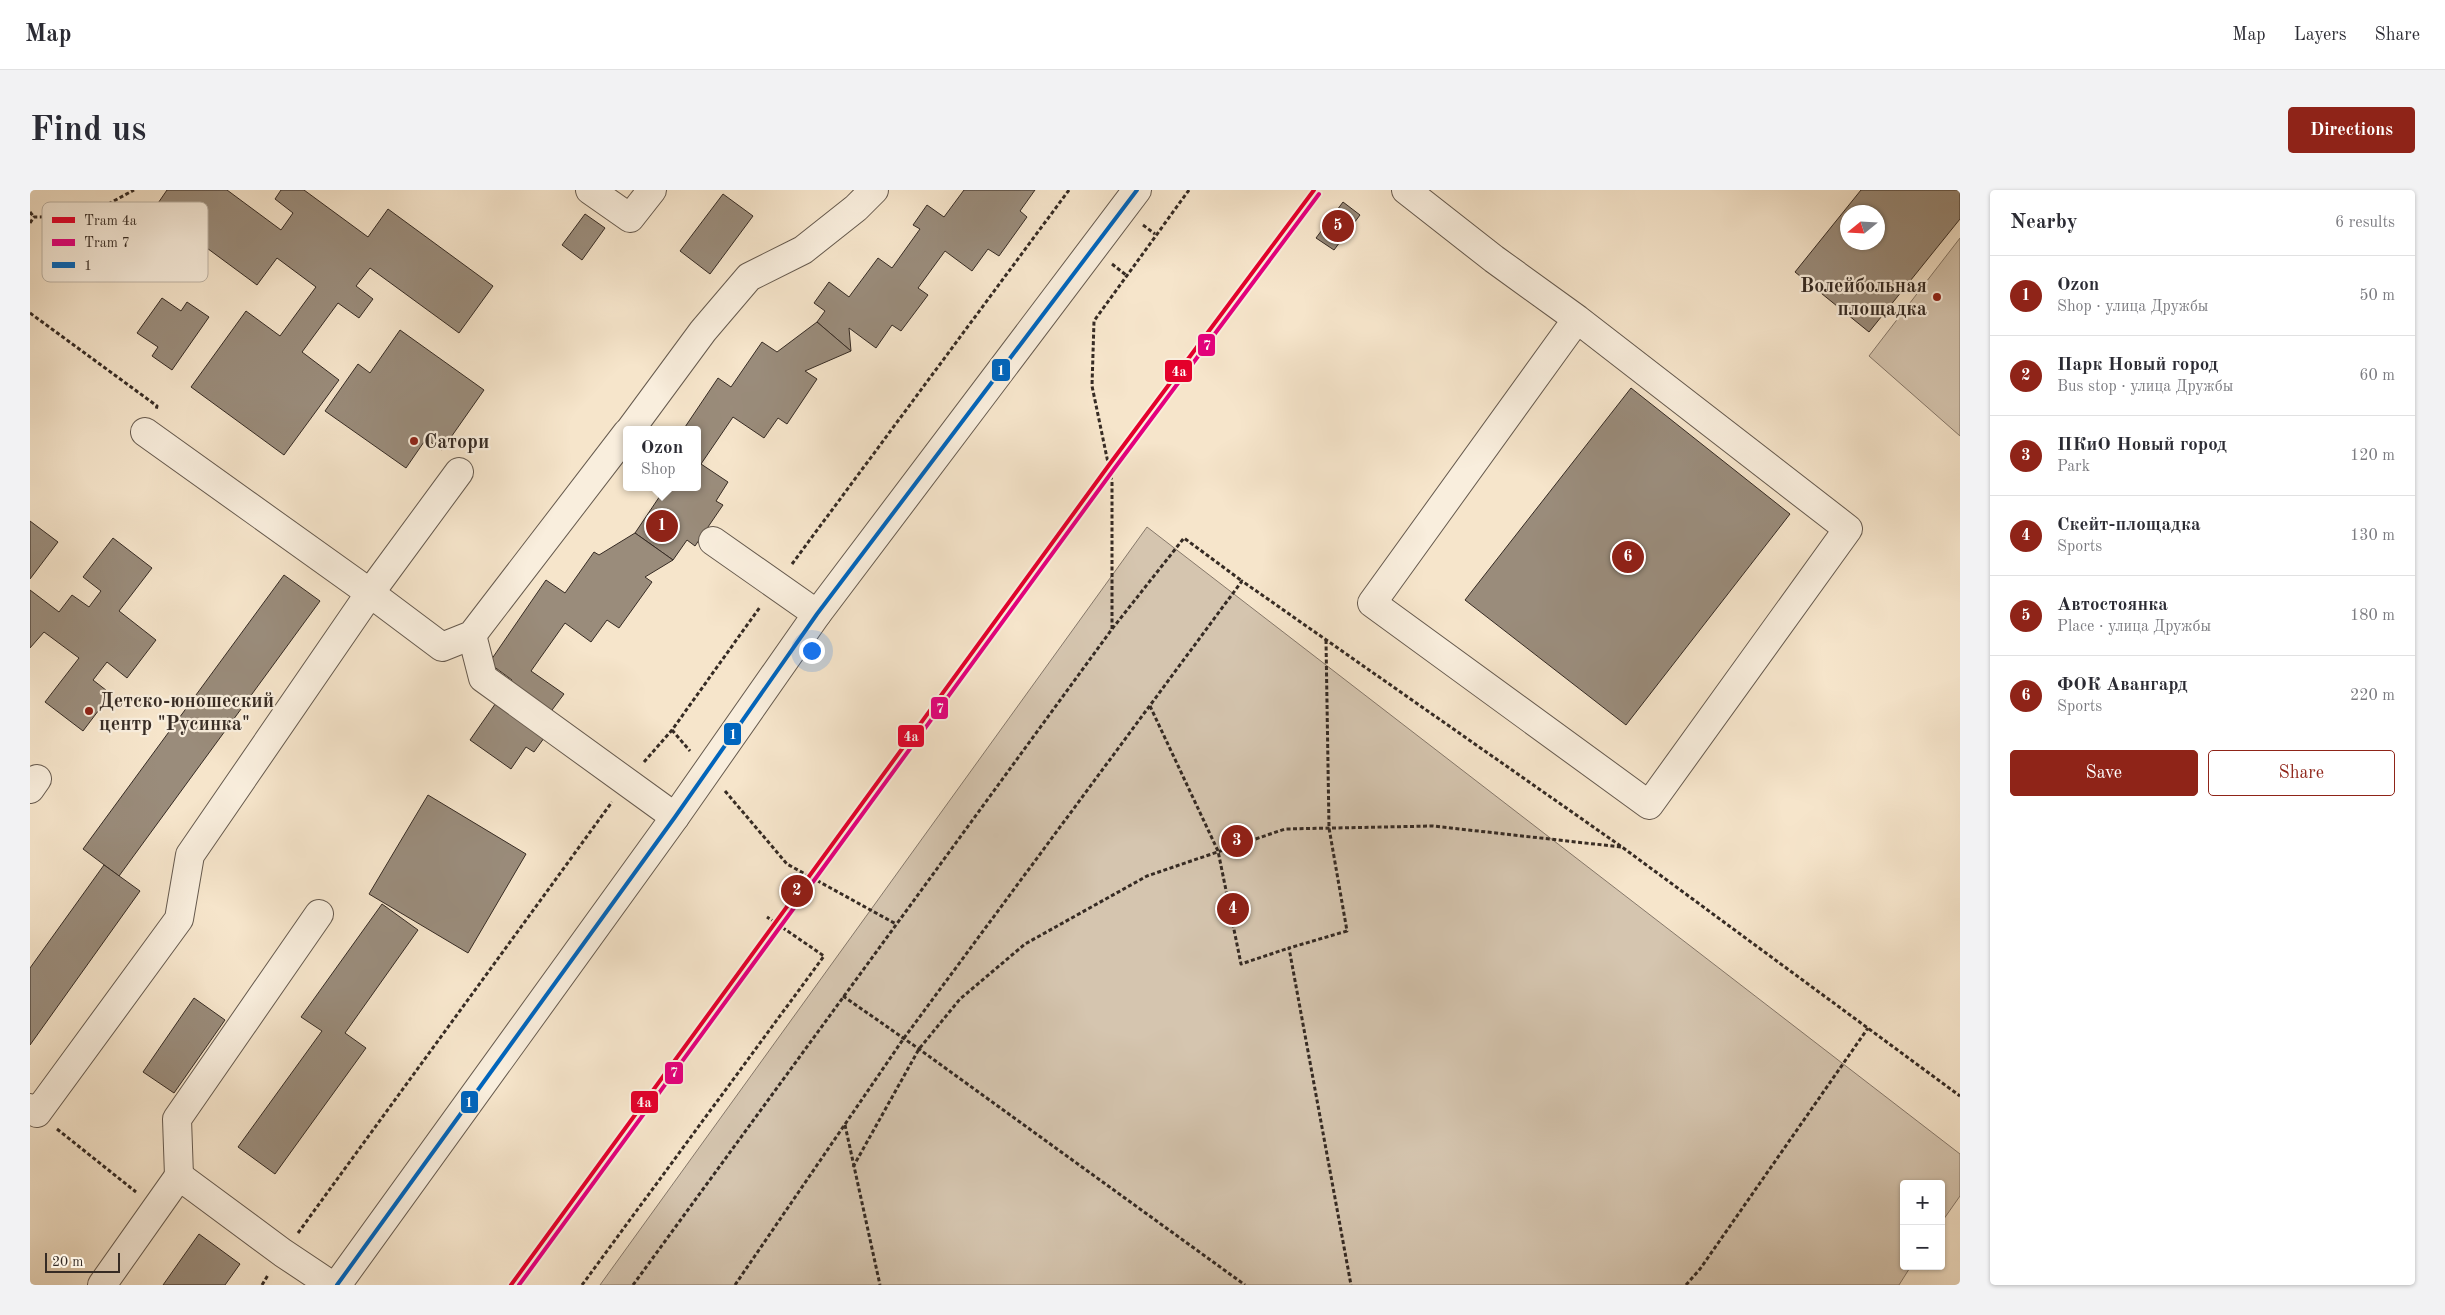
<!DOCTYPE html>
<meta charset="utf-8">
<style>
body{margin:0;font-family:"Old Standard TT",serif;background:#f2f2f3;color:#2b2b33}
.controls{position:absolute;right:15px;bottom:15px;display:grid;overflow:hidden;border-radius:5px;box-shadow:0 1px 4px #0004}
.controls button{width:45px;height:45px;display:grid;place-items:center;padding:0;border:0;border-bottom:1px solid #e1e1e2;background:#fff;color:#2b2b33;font:25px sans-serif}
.compass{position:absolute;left:1810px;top:15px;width:45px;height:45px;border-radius:50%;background:#fff;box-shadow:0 1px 4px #0004;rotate:252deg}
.scale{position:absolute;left:15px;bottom:12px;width:75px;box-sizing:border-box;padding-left:5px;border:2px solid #362b24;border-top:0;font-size:14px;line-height:18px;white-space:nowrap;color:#362b24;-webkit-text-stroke:4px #f9eedd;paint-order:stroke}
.you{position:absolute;left:781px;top:460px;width:18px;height:18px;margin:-12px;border:4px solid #fff;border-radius:50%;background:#1a73e8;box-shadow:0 0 0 8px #1a73e833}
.badge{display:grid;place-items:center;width:32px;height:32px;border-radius:50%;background:#8f2418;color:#fff;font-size:16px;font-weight:700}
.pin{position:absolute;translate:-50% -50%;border:2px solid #fff;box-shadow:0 1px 5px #0006}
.popup{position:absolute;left:593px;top:236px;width:78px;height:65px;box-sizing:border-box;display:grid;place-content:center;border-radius:5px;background:#fff;filter:drop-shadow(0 1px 4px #0005);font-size:16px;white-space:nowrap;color:#7c7c81}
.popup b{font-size:19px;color:#2b2b33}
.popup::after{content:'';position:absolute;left:50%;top:100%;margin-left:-10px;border:10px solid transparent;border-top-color:#fff}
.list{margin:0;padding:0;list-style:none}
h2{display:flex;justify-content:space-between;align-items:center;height:65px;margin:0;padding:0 20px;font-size:21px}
h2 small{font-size:16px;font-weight:400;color:#7c7c81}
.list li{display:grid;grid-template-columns:32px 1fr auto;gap:15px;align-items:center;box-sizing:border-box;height:80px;padding:0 20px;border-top:1px solid #e1e1e2}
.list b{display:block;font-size:19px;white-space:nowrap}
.list p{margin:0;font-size:16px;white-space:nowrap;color:#7c7c81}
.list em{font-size:16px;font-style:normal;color:#7c7c81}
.actions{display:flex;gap:10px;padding:15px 20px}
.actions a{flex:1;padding:11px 0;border:1px solid #8f2418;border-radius:5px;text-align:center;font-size:18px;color:#8f2418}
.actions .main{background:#8f2418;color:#fff}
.map{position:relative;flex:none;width:1930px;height:1095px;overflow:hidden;border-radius:5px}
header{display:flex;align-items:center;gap:30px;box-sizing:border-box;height:70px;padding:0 25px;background:#fff;border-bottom:1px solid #e1e1e2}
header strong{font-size:24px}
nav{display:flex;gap:28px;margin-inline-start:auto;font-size:18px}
.intro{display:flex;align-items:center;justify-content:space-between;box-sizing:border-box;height:120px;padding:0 30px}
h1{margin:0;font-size:35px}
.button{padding:12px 22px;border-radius:5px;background:#8f2418;color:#fff;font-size:18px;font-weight:700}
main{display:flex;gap:30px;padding:0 30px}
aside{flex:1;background:#fff;border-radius:5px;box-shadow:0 1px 4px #0004}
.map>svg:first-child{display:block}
</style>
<header>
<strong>Map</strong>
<nav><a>Map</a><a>Layers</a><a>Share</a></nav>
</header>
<div class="intro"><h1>Find us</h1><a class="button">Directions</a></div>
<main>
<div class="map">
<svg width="1930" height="1095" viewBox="0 0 1930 1095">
<rect width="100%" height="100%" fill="#f6e5cb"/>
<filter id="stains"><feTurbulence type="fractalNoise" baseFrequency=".004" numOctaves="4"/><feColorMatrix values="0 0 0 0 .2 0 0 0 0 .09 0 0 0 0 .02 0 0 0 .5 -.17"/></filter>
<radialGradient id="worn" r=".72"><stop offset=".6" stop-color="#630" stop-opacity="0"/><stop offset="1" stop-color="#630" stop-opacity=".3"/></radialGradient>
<!-- green -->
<g fill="#d5c5af" stroke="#86786a">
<polygon points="1930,48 1930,246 1839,166"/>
<polygon points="1117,337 1930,964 1930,1006 1911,1033 1911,994 1874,994 1874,1076 1881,1076 1869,1095 570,1095"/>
</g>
<!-- building -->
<g fill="#9a8c7b" stroke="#362b24" fill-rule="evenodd">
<polygon points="137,0 197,0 251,40 263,23 245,9 251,0 274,0 338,47 358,19 463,96 429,143 340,78 326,96 343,109 329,128 308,113 272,162 309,190 254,265 161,197 216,121 250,146 286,97 247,68 227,95 124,19"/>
<polygon points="934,0 1005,0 990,21 997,27 969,66 958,59 942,81 915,61 888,98 898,105 871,141 862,135 846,158 819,138 821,161 787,132 795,121 784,113 799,92 819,107 848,68 862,78 890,39 883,35 897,15 914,27"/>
<path d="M1831 0H1930V29L1839 142 1765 82ZM1818 22H1848V52H1818Z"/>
<polygon points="693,4 723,26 680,84 650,61"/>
<polygon points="1313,12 1330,25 1304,60 1286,48"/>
<polygon points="555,24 575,38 552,70 532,55"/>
<polygon points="132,108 151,121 157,112 179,127 142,180 122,166 128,157 107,143"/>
<polygon points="787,132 821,161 775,181 787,189 757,234 748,228 734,248 703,227 671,274 698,292 686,311 693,315 665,356 657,350 643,370 605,343 636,297 667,297 667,240 653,240 688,188 701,197 732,152 747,162"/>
<polygon points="370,140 454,200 412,260 396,249 376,278 295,221 328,174 340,183"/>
<polygon points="1601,198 1760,324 1596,535 1435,410"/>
<polygon points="0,331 28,352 0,389"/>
<polygon points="605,343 643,370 615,387 622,392 589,438 577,430 561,452 535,433 501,481 534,504 519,524 527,530 504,562 496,557 481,579 440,550 482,490 459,473 516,390 535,403 564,362 569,365"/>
<polygon points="83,348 122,378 89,421 126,450 97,488 77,472 63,490 81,504 53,541 15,512 49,468 14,442 0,458 0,400 29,422 42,405 59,417 71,401 53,387"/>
<polygon points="254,385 290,411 89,686 53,659"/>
<polygon points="398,605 496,664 438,763 339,704"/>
<polygon points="74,675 110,701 0,855 0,778"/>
<polygon points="352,714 388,740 315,843 336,858 245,984 208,957 292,841 271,827"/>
<polygon points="164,808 195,830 144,903 113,882"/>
<polygon points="169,1044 210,1074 195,1095 133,1095"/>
</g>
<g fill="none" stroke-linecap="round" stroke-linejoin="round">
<!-- minor casing -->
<g stroke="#665a4e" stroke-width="30">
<g id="minor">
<polyline points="560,0 600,28 622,0"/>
<polyline points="1376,0 1464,69 1547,129 1342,413 1619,615 1818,339 1547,129"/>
<polyline points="600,240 673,141 719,87 773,60 826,18 844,0"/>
<polyline points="115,242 340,403 429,282"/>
<polyline points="683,351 787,424"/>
<polyline points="442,445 453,488 645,627"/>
<polyline points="0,599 7,589"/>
<polyline points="0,918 7,923 149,729 160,665 340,403 412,457 442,445 597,243"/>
<polyline points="149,986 147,929 289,724"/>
<polyline points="72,1095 149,986 253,1063 301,1095"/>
<polyline points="307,1095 645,627 787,424 1107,0"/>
</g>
</g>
<!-- path -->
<g stroke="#362b24" stroke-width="3" stroke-dasharray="4 2.5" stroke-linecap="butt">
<polyline points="0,22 4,27"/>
<polyline points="0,33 4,27 56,26 104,0"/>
<polyline points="1113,35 1125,44"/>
<polyline points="1082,74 1096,85"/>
<polyline points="0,123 127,216 126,220"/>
<polyline points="762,374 1039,0"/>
<polyline points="1082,439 1082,292 1062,196 1064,131 1159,0"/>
<polyline points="1296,450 1299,638 1317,741 1259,758 1321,1095"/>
<polyline points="1120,516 1188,661 1211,774 1259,758"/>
<polyline points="642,540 660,561"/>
<polyline points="614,572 642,540 730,417"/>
<polyline points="695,601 757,674 866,734"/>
<polyline points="813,806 889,859 1215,1095"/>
<polyline points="815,935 850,1095"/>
<polyline points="27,939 106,1002"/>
<polyline points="823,977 889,859 930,809 995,754 1117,686 1255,639 1403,636 1591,657"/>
<polyline points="268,1043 582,612"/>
<polyline points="232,1095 238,1085"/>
<polyline points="552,1095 794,766 737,727"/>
<polyline points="603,1095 1082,439 1154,348 1212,391"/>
<polyline points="705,1095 874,848 1212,391 1592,657 1930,906"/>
<polyline points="1656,1095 1670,1079 1838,838"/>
</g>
<!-- minor -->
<use href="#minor" stroke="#f9eedd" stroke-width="28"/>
<!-- bus-1 casing -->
<g stroke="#f9eedd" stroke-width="8">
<polyline id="bus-1" points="307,1095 645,627 787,424 1107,0"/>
</g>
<!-- bus-1 -->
<use href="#bus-1" stroke="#0065bd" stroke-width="4"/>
<!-- tram-1 casing -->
<g stroke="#f9eedd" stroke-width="8">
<polyline id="tram-1" points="481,1095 1079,275 1284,0"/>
</g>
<!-- tram-2 casing -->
<g stroke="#f9eedd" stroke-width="8">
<polyline id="tram-2" points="489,1095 1084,279 1289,4"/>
</g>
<!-- tram-1 -->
<use href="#tram-1" stroke="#e4002b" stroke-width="4"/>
<!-- tram-2 -->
<use href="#tram-2" stroke="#e5007d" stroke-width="4"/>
</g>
<!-- markers -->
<g fill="#8f2418" stroke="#f9eedd" stroke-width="2">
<circle cx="1907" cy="107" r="5"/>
<circle cx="384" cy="251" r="5"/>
<circle cx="59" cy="521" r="5"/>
</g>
<g text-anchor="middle" stroke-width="4.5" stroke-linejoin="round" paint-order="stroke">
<!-- poi labels -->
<g font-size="20" font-weight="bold" fill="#362b24" stroke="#f9eedd" text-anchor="start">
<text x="1897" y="102" text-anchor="end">Волейбольная<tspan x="1897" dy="23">площадка</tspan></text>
<text x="394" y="258">Сатори</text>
<text x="69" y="517">Детско-юношеский<tspan x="69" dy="23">центр "Русинка"</tspan></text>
</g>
</g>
<!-- legend -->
<rect x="12" y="12" width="166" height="80" rx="8" fill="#f9eedd" stroke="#beb4a6" stroke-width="1"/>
<rect x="22" y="27" width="23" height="6" fill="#e4002b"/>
<rect x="22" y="49" width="23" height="7" fill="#e5007d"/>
<rect x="22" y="72" width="23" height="6" fill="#0065bd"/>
<g font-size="14" fill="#362b24">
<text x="54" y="35">Tram 4а</text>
<text x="54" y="57">Tram 7</text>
<text x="54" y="80">1</text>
</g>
<g stroke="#f9eedd" stroke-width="2">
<rect x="1167" y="143" width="19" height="24" rx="5" fill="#e5007d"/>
<rect x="961" y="168" width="20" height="24" rx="5" fill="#0065bd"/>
<rect x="1134" y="169" width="29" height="24" rx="5" fill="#e4002b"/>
<rect x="900" y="506" width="19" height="24" rx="5" fill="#e5007d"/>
<rect x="693" y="532" width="19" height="24" rx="5" fill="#0065bd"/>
<rect x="867" y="534" width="28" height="24" rx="5" fill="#e4002b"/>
<rect x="634" y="871" width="20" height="24" rx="5" fill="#e5007d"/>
<rect x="430" y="900" width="19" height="24" rx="5" fill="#0065bd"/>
<rect x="600" y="900" width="29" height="24" rx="5" fill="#e4002b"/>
</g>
<g font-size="14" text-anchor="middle" font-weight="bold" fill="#fff">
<text x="1177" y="160">7</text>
<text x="971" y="185">1</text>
<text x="1149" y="186">4а</text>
<text x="910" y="523">7</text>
<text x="703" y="549">1</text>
<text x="881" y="551">4а</text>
<text x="644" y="887">7</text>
<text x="439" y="917">1</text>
<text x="614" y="917">4а</text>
</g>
<rect width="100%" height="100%" filter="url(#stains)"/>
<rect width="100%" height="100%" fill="url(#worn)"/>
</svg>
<div class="controls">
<button>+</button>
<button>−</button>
</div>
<svg class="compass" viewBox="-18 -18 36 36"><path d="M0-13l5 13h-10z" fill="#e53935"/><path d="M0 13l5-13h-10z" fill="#7c7c81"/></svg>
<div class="scale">20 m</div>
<div class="you"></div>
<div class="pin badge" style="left:632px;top:336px">1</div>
<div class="popup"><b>Ozon</b>Shop</div>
<div class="pin badge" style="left:767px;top:701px">2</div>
<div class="pin badge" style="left:1207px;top:651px">3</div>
<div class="pin badge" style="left:1203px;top:719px">4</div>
<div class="pin badge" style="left:1308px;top:36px">5</div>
<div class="pin badge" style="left:1598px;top:367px">6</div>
</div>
<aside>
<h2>Nearby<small>6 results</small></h2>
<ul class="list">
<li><span class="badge">1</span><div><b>Ozon</b><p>Shop · улица Дружбы</p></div><em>50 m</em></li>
<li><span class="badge">2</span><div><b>Парк Новый город</b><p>Bus stop · улица Дружбы</p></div><em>60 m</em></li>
<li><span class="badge">3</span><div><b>ПКиО Новый город</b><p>Park</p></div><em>120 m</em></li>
<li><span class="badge">4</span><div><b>Скейт-площадка</b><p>Sports</p></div><em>130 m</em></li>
<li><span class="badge">5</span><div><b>Автостоянка</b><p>Place · улица Дружбы</p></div><em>180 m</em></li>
<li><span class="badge">6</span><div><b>ФОК Авангард</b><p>Sports</p></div><em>220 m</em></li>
</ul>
<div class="actions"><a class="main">Save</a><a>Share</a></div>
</aside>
</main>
